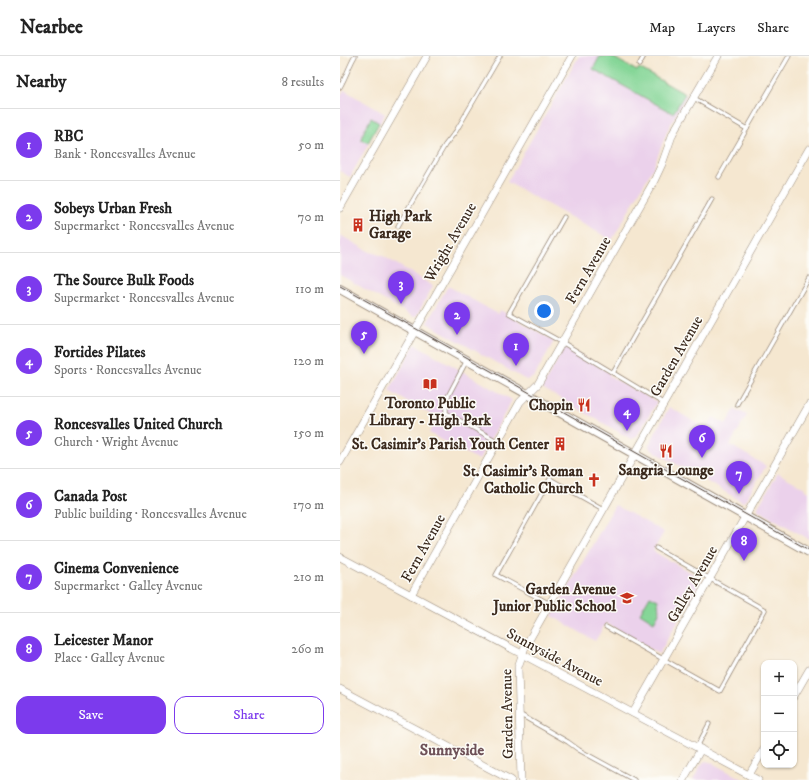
<!DOCTYPE html>
<meta charset="utf-8">
<style>
body{margin:0;font-family:"IM FELL DW Pica",serif;background:#f6f6f6;color:#222}
.controls{position:absolute;right:12px;bottom:12px;display:grid;overflow:hidden;border-radius:8px;box-shadow:0 1px 3px #0004}
.controls button{width:36px;height:36px;display:grid;place-items:center;padding:0;border:0;border-bottom:1px solid #e0e0e0;background:#fff;color:#222;font:20px sans-serif}
.you{position:absolute;left:204px;top:255px;width:14px;height:14px;margin:-10px;border:3px solid #fff;border-radius:50%;background:#1a73e8;box-shadow:0 0 0 6px #1a73e833}
.badge{display:grid;place-items:center;width:26px;height:26px;border-radius:50%;background:#7c3aed;color:#fff;font-size:13px;font-weight:700}
.pin{position:absolute;translate:-50% -33px;filter:drop-shadow(0 1px 2px #0008)}
.pin::after{content:'';position:absolute;top:21px;width:14px;height:12px;background:inherit;clip-path:polygon(0 0,100% 0,50% 100%)}
.list{margin:0;padding:0;list-style:none}
h2{display:flex;justify-content:space-between;align-items:center;height:52px;margin:0;padding:0 16px;font-size:17px}
h2 small{font-size:13px;font-weight:400;color:#767676}
.list li{display:grid;grid-template-columns:26px 1fr auto;gap:12px;align-items:center;box-sizing:border-box;height:72px;padding:0 16px;border-top:1px solid #e0e0e0}
.list b{display:block;font-size:15px;white-space:nowrap}
.list p{margin:0;font-size:13px;white-space:nowrap;color:#767676}
.list em{font-size:13px;font-style:normal;color:#767676}
.actions{display:flex;gap:8px;padding:12px 16px}
.actions a{flex:1;padding:9px 0;border:1px solid #7c3aed;border-radius:12px;text-align:center;font-size:14px;color:#7c3aed}
.actions .main{background:#7c3aed;color:#fff}
.icon{flex:none;width:22px;height:22px;fill:none;stroke:currentColor;stroke-width:2;stroke-linecap:round;stroke-linejoin:round}
.map{position:relative;flex:none;width:469px;height:724px;overflow:hidden}
header{display:flex;align-items:center;gap:24px;box-sizing:border-box;height:56px;padding:0 20px;background:#fff;border-bottom:1px solid #e0e0e0}
header strong{font-size:19px}
nav{display:flex;gap:22px;margin-inline-start:auto;font-size:14px}
main{display:flex}
aside{flex:1;background:#fff}
.map>svg:first-child{display:block}
</style>
<header>
<strong>Nearbee</strong>
<nav><a>Map</a><a>Layers</a><a>Share</a></nav>
</header>
<main>
<aside>
<h2>Nearby<small>8 results</small></h2>
<ul class="list">
<li><span class="badge">1</span><div><b>RBC</b><p>Bank · Roncesvalles Avenue</p></div><em>50 m</em></li>
<li><span class="badge">2</span><div><b>Sobeys Urban Fresh</b><p>Supermarket · Roncesvalles Avenue</p></div><em>70 m</em></li>
<li><span class="badge">3</span><div><b>The Source Bulk Foods</b><p>Supermarket · Roncesvalles Avenue</p></div><em>110 m</em></li>
<li><span class="badge">4</span><div><b>Fortides Pilates</b><p>Sports · Roncesvalles Avenue</p></div><em>120 m</em></li>
<li><span class="badge">5</span><div><b>Roncesvalles United Church</b><p>Church · Wright Avenue</p></div><em>150 m</em></li>
<li><span class="badge">6</span><div><b>Canada Post</b><p>Public building · Roncesvalles Avenue</p></div><em>170 m</em></li>
<li><span class="badge">7</span><div><b>Cinema Convenience</b><p>Supermarket · Galley Avenue</p></div><em>210 m</em></li>
<li><span class="badge">8</span><div><b>Leicester Manor</b><p>Place · Galley Avenue</p></div><em>260 m</em></li>
</ul>
<div class="actions"><a class="main">Save</a><a>Share</a></div>
</aside>
<div class="map">
<svg width="469" height="724" viewBox="0 0 469 724">
<rect width="100%" height="100%" fill="#fdfcf7"/>
<filter id="ink" filterUnits="userSpaceOnUse"><feTurbulence type="fractalNoise" baseFrequency=".025" numOctaves="2"/><feDisplacementMap in="SourceGraphic" scale="8" xChannelSelector="R" yChannelSelector="G"/><feConvolveMatrix kernelMatrix="1 2 1 2 8 2 1 2 1" color-interpolation-filters="sRGB"/></filter>
<filter id="wash" filterUnits="userSpaceOnUse"><feTurbulence type="fractalNoise" baseFrequency=".012" numOctaves="4" result="noise"/><feDisplacementMap in="SourceGraphic" scale="16" xChannelSelector="R" yChannelSelector="G"/><feGaussianBlur stdDeviation="0.9" result="paint"/><feColorMatrix in="noise" values="0 0 0 0 0 0 0 0 0 0 0 0 0 0 0 0 0 1.4 0 .05"/><feComposite in="paint" operator="in"/></filter>
<g filter="url(#wash)">
<rect width="100%" height="100%" fill="#f5e7d0"/>
<!-- built -->
<g fill="#ebd1eb">
<polygon points="239,0 272,0 297,15 299,12 347,39 328,73 313,112 272,184 167,126"/>
<polygon points="4,34 45,58 10,121 0,115 0,41"/>
<polygon points="0,179 30,196 43,200 93,230 77,259 74,261 0,219"/>
<polygon points="108,230 158,258 160,254 214,285 194,321 186,324 87,267"/>
<polygon points="75,288 172,344 139,404 89,377 97,362 49,335"/>
<polygon points="225,290 270,317 269,320 317,346 297,380 291,383 202,332"/>
<polygon points="329,351 367,373 373,361 386,368 395,353 407,359 390,389 426,410 406,443 403,446 310,393 309,389"/>
<polygon points="438,417 465,432 464,433 469,436 469,483 418,454 418,451"/>
<polygon points="275,449 324,476 313,495 362,523 319,598 266,567 255,585 212,560"/>
<polygon points="365,705 370,706 404,724 353,724 361,709"/>
</g>
<!-- green -->
<g fill="#85d697" stroke="#60805a">
<polygon points="260,0 271,0 297,15 299,12 345,38 334,56 332,57 253,13"/>
<path d="M31 62 39 67 28 87 21 83C24 74 27 70 31 62Z"/>
<polygon points="310,540 318,544 319,557 314,566 300,557"/>
</g>
</g>
<g filter="url(#ink)">
<g fill="none" stroke-linecap="round" stroke-linejoin="round">
<!-- service casing -->
<g stroke="#988877" stroke-width="5">
<g id="service">
<polyline points="299,9 304,0"/>
<path d="M0 31C6 21 9 10 15 0"/>
<polyline points="354,42 407,73"/>
<polyline points="379,121 449,0"/>
<polyline points="224,161 169,257 225,288 323,347"/>
<polyline points="58,170 105,89 116,75 160,0"/>
<polyline points="127,304 106,344 106,357 157,385"/>
<polyline points="273,317 372,143"/>
<polyline points="397,348 469,222"/>
<polyline points="210,548 156,519 210,423 263,453"/>
<polyline points="266,571 380,635 425,554 316,492"/>
<polyline points="179,658 228,686 239,694 294,724"/>
<polyline points="357,691 369,668"/>
</g>
</g>
<!-- minor casing -->
<g stroke="#988877" stroke-width="8">
<g id="minor">
<polyline points="0,152 87,0"/>
<polyline points="0,406 232,0"/>
<polyline points="0,501 418,724"/>
<polyline points="71,539 180,346 198,328 314,125 322,108 333,77 378,0"/>
<polyline points="0,633 171,724"/>
<polyline points="454,640 469,614"/>
<polyline points="293,657 469,349"/>
<polyline points="409,719 424,693"/>
<polyline points="181,724 178,611 185,591 469,93"/>
<polyline points="343,724 361,693"/>
</g>
</g>
<!-- tertiary casing -->
<g stroke="#988877" stroke-width="10">
<polyline id="tertiary" points="0,233 469,496"/>
</g>
<!-- service -->
<use href="#service" stroke="#fff" stroke-width="3.5"/>
<!-- minor -->
<use href="#minor" stroke="#fff" stroke-width="7"/>
<!-- tertiary -->
<use href="#tertiary" stroke="#fff" stroke-width="8"/>
<!-- tram -->
<polyline stroke="#3b2a1e" stroke-width="1" points="0,230 469,494"/>
</g>
</g>
<!-- icons -->
<defs>
<g id="building-bare" transform="scale(1.08)"><path d="M-4-6H4V6H1V3H-1V6H-4ZM-2.5-4.3h1.7v1.8h-1.7ZM.8-4.3h1.7v1.8H.8ZM-2.5-1h1.7V.8h-1.7ZM.8-1h1.7V.8H.8Z" fill="#c8321e" stroke="#fdfcf7" stroke-width="2.5" paint-order="stroke"/></g>
<g id="library-bare" transform="scale(1.08)"><path d="M-6-4Q-3-5.5-.7-3.5V5Q-3 3-6 4ZM6-4Q3-5.5 .7-3.5V5Q3 3 6 4Z" fill="#c8321e" stroke="#fdfcf7" stroke-width="2.5" paint-order="stroke"/></g>
<g id="restaurant-bare" transform="scale(1.08)"><path d="M-5-6h1v4h1v-4h1v4h1v-4h1v5L-1.5 .5V6h-2V.5L-5-1ZM5-6V6H3V1.5H1.5Q1.5-4 5-6Z" fill="#c8321e" stroke="#fdfcf7" stroke-width="2.5" paint-order="stroke"/></g>
<g id="church-bare" transform="scale(1.08)"><path d="M-1.2-6h2.4v3.5h3.3v2.4h-3.3V6h-2.4V-.1h-3.3v-2.4h3.3Z" fill="#c8321e" stroke="#fdfcf7" stroke-width="2.5" paint-order="stroke"/></g>
<g id="school-bare" transform="scale(1.08)"><path d="M0-5L7-2L0 1L-7-2ZM-4 1L0 2.5L4 1V4Q0 6-4 4Z" fill="#c8321e" stroke="#fdfcf7" stroke-width="2.5" paint-order="stroke"/></g>
</defs>
<g fill-rule="evenodd">
<use href="#building-bare" x="18" y="169"/>
<use href="#library-bare" x="90" y="328"/>
<use href="#restaurant-bare" x="244" y="349"/>
<use href="#building-bare" x="220" y="388"/>
<use href="#restaurant-bare" x="326" y="395"/>
<use href="#church-bare" x="254" y="424"/>
<use href="#school-bare" x="287" y="542"/>
</g>
<g text-anchor="middle" stroke-width="3" stroke-linejoin="round" paint-order="stroke">
<!-- poi labels -->
<g font-size="15" font-weight="bold" fill="#3b2a1e" stroke="#fdfcf7" text-anchor="end">
<text x="29" y="165" text-anchor="start">High Park<tspan x="29" dy="17">Garage</tspan></text>
<text x="90" y="352" text-anchor="middle">Toronto Public<tspan x="90" dy="17">Library - High Park</tspan></text>
<text x="233" y="354">Chopin</text>
<text x="209" y="393">St. Casimir's Parish Youth Center</text>
<text x="326" y="419" text-anchor="middle">Sangria Lounge</text>
<text x="243" y="420">St. Casimir's Roman<tspan x="243" dy="17">Catholic Church</tspan></text>
<text x="276" y="538">Garden Avenue<tspan x="276" dy="17">Junior Public School</tspan></text>
</g>
<!-- street labels -->
<g font-size="15" fill="#3b2a1e" stroke="#fdfcf7">
<text transform="translate(110 186) rotate(-60)" y="5">Wright Avenue</text>
<text transform="translate(248 214) rotate(-60)" y="5">Fern Avenue</text>
<text transform="translate(336 300) rotate(-60)" y="5">Garden Avenue</text>
<text transform="translate(83 492) rotate(-61)" y="5">Fern Avenue</text>
<text transform="translate(352 528) rotate(-60)" y="5">Galley Avenue</text>
<text transform="translate(215 601) rotate(28)" y="5">Sunnyside Avenue</text>
<text transform="translate(167 658) rotate(-91)" y="5">Garden Avenue</text>
</g>
<!-- neighbourhood labels -->
<g font-size="16" font-weight="bold" fill="#6e5158" stroke="#fdfcf7">
<text x="112" y="699">Sunnyside</text>
</g>
</g>
</svg>
<div class="controls">
<button>+</button>
<button>−</button>
<button><svg class="icon" aria-label="locate" viewBox="0 0 24 24"><circle cx="12" cy="12" r="6"/><path d="M12 2v4M12 18v4M2 12h4M18 12h4"/></svg></button>
</div>
<div class="you"></div>
<div class="pin badge" style="left:176px;top:310px">1</div>
<div class="pin badge" style="left:117px;top:279px">2</div>
<div class="pin badge" style="left:61px;top:248px">3</div>
<div class="pin badge" style="left:287px;top:375px">4</div>
<div class="pin badge" style="left:24px;top:298px">5</div>
<div class="pin badge" style="left:362px;top:402px">6</div>
<div class="pin badge" style="left:399px;top:438px">7</div>
<div class="pin badge" style="left:404px;top:505px">8</div>
</div>
</main>
